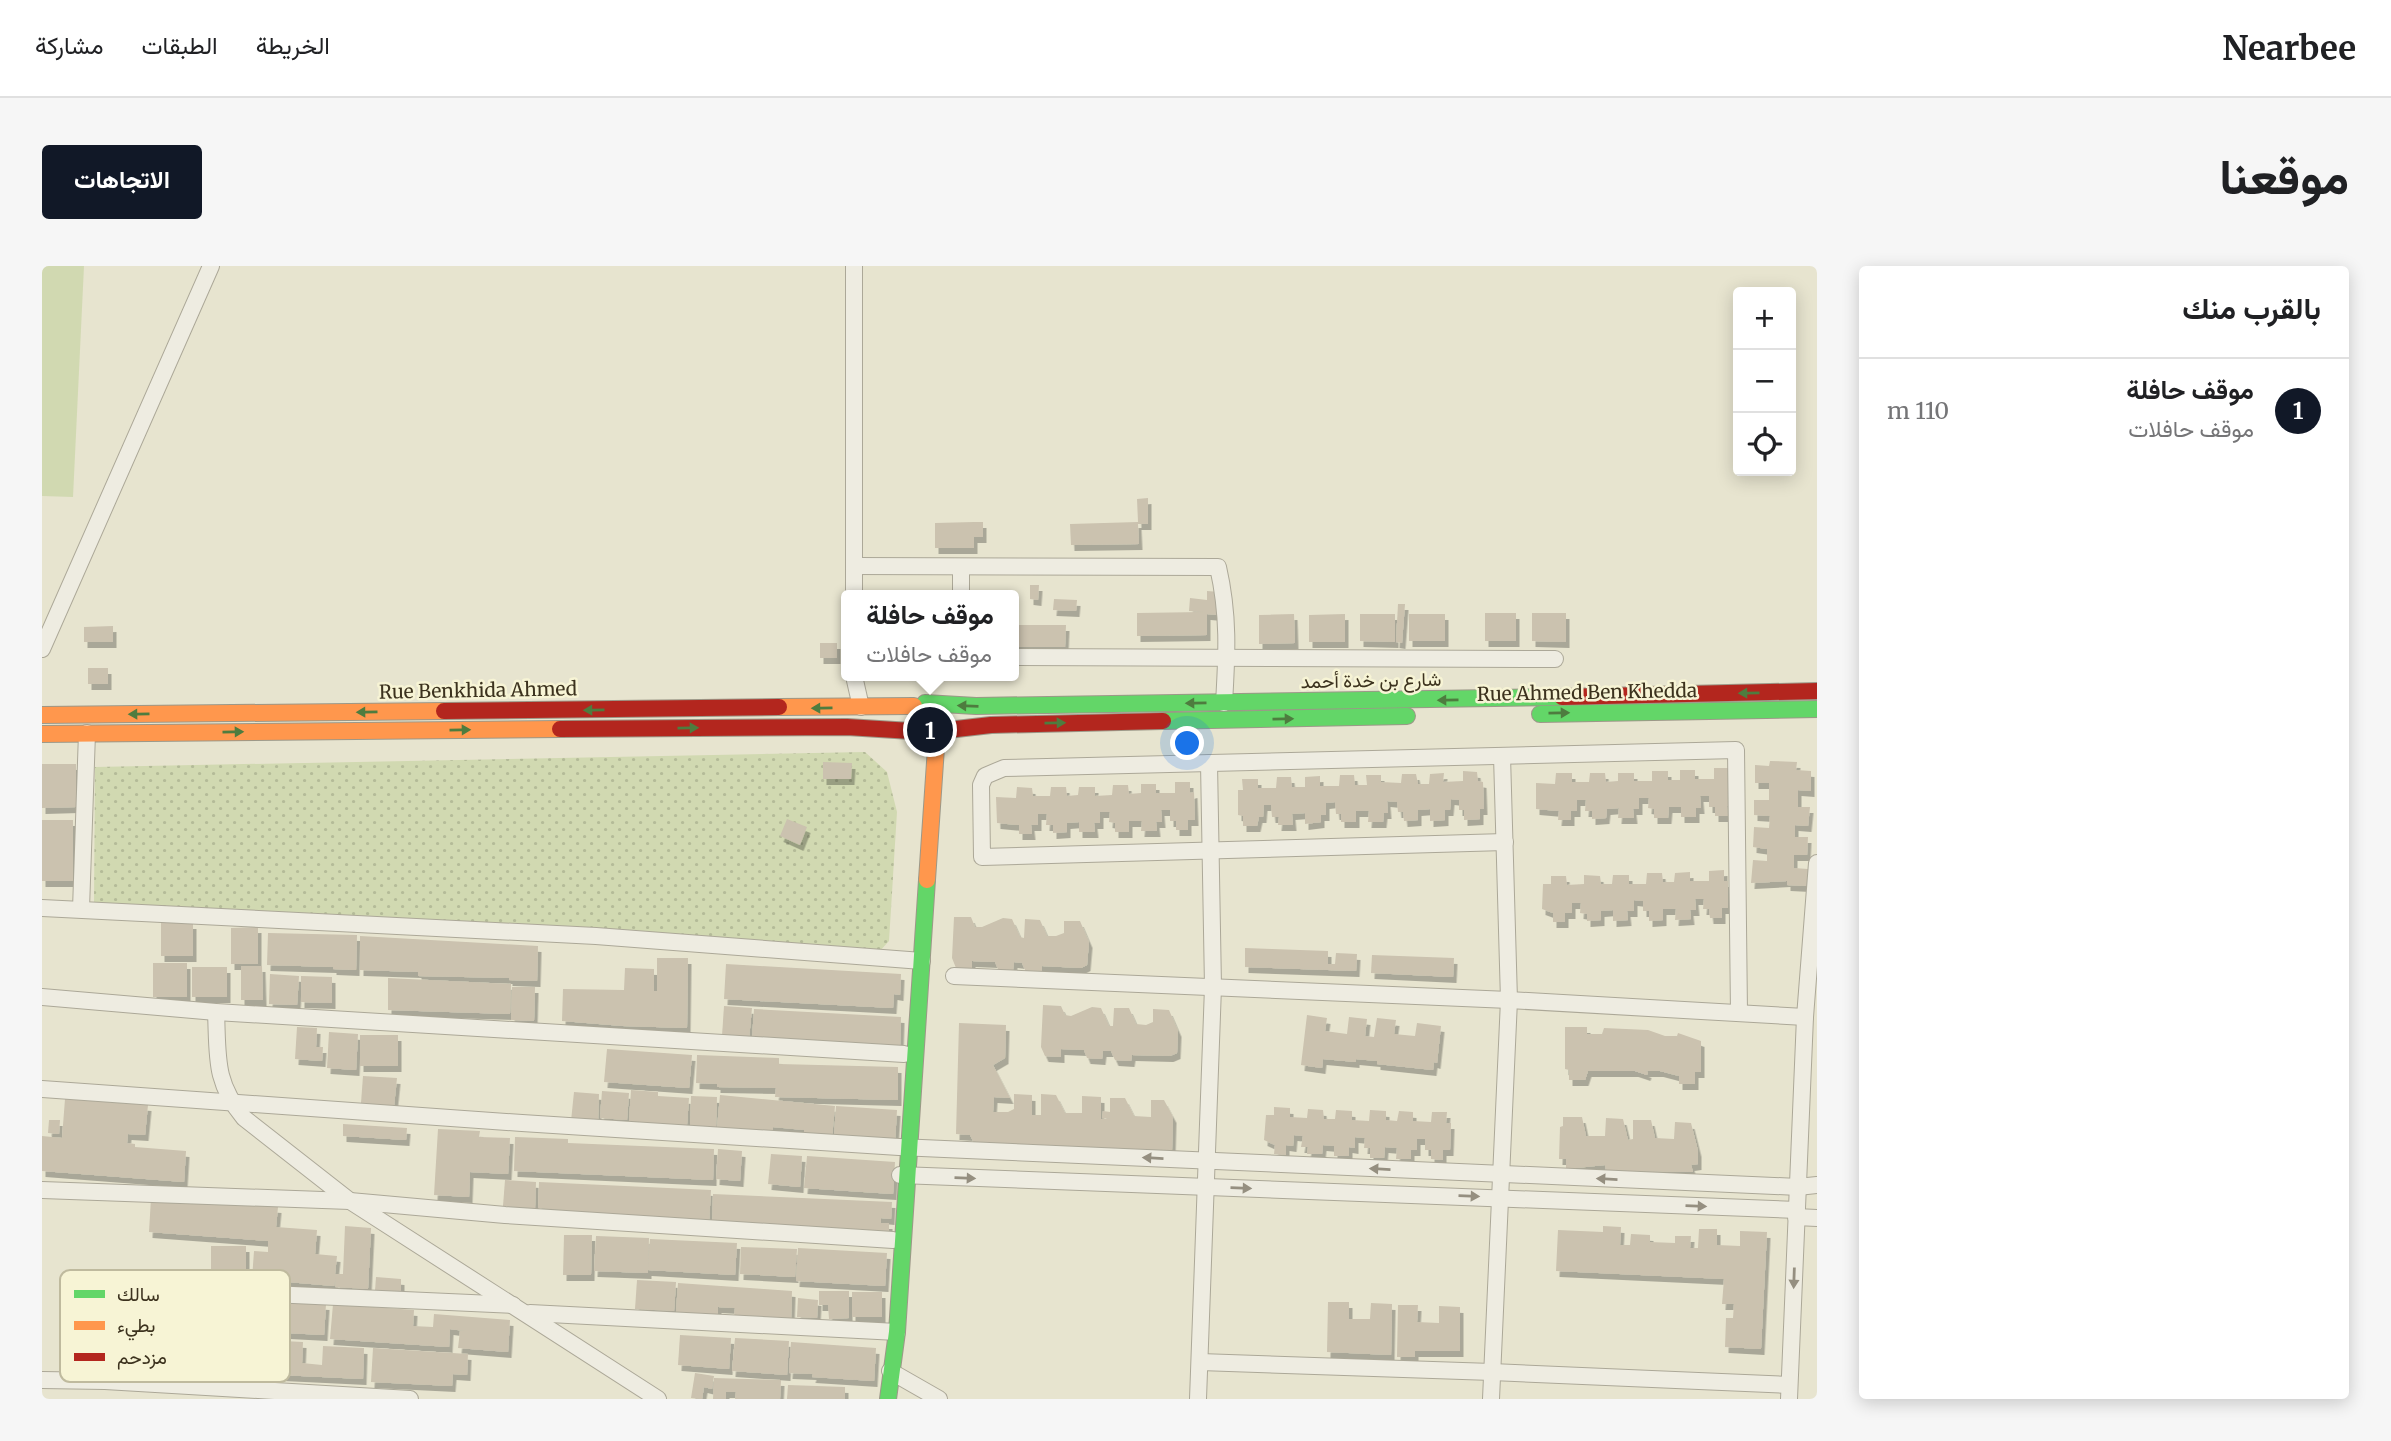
<!DOCTYPE html>
<html lang="ar">
<meta charset="utf-8">
<style>
body{margin:0;font-family:Merriweather,Vazirmatn,serif;background:#f6f6f6;color:#202124;direction:rtl}
.controls{position:absolute;right:21px;top:21px;display:grid;overflow:hidden;border-radius:7px;box-shadow:0 4px 18px #0003}
.controls button{width:63px;height:63px;display:grid;place-items:center;padding:0;border:0;border-bottom:2px solid #e0e0e0;background:#fff;color:#202124;font:35px sans-serif}
.you{position:absolute;left:1146px;top:478px;width:24px;height:24px;margin:-18px;border:5px solid #fff;border-radius:50%;background:#1a73e8;box-shadow:0 0 0 10px #1a73e833}
.badge{display:grid;place-items:center;width:46px;height:46px;border-radius:50%;background:#111827;color:#fff;font-size:23px;font-weight:700}
.pin{position:absolute;translate:-50% -50%;border:4px solid #fff;box-shadow:0 2px 7px #0006}
.popup{position:absolute;left:799px;top:324px;width:178px;height:91px;box-sizing:border-box;display:grid;place-content:center;border-radius:7px;background:#fff;filter:drop-shadow(0 2px 5px #0005);font-size:23px;white-space:nowrap;color:#757577}
.popup b{font-size:26px;color:#202124}
.popup::after{content:'';position:absolute;left:50%;top:100%;margin-left:-14px;border:14px solid transparent;border-top-color:#fff}
.list{margin:0;padding:0;list-style:none}
h2{display:flex;justify-content:space-between;align-items:center;height:91px;margin:0;padding:0 28px;font-size:30px}
h2 small{font-size:23px;font-weight:400;color:#757577}
.list li{display:grid;grid-template-columns:46px 1fr auto;gap:21px;align-items:center;box-sizing:border-box;height:105px;padding:0 28px;border-top:2px solid #e0e0e0}
.list b{display:block;font-size:26px;white-space:nowrap}
.list p{margin:0;font-size:23px;white-space:nowrap;color:#757577}
.list em{font-size:23px;font-style:normal;color:#757577}
.icon{flex:none;width:38px;height:38px;fill:none;stroke:currentColor;stroke-width:2;stroke-linecap:round;stroke-linejoin:round}
.map{position:relative;flex:none;width:1775px;height:1133px;overflow:hidden;direction:ltr;border-radius:7px}
header{display:flex;align-items:center;gap:42px;box-sizing:border-box;height:98px;padding:0 35px;background:#fff;border-bottom:2px solid #e0e0e0}
header strong{font-size:33px}
nav{display:flex;gap:38px;margin-inline-start:auto;font-size:24px}
.intro{display:flex;align-items:center;justify-content:space-between;box-sizing:border-box;height:168px;padding:0 42px}
h1{margin:0;font-size:49px}
.button{padding:18px 32px;border-radius:7px;background:#111827;color:#fff;font-size:24px;font-weight:700}
main{display:flex;gap:42px;padding:0 42px}
aside{flex:1;background:#fff;border-radius:7px;box-shadow:0 4px 18px #0003}
.map>svg:first-child{display:block}
</style>
<header>
<strong>Nearbee</strong>
<nav><a>الخريطة</a><a>الطبقات</a><a>مشاركة</a></nav>
</header>
<div class="intro"><h1>موقعنا</h1><a class="button">الاتجاهات</a></div>
<main>
<aside>
<h2>بالقرب منك<small></small></h2>
<ul class="list">
<li><span class="badge">1</span><div><b>موقف حافلة</b><p>موقف حافلات</p></div><em>110 m</em></li>
</ul>
</aside>
<div class="map">
<svg width="1775" height="1133" viewBox="0 0 1775 1133">
<defs>
<pattern id="park-dots" width="8" height="8" patternUnits="userSpaceOnUse" patternTransform="scale(1.75)"><rect width="8" height="8" fill="#d1d9b1"/><path d="M2 2h.1M6 6h.1" fill="none" stroke="#b4bb98" stroke-width="1.8" stroke-linecap="round"/></pattern>
<filter id="shadow"><feDropShadow dx="3.5" dy="6" stdDeviation="0" flood-color="#0004"/></filter>
</defs>
<rect width="100%" height="100%" fill="#e7e4cf"/>
<!-- grass -->
<polygon fill="#d1d9b1" points="0,0 42,0 31,231 0,230"/>
<!-- park -->
<polygon fill="url(#park-dots)" points="823,486 845,506 855,546 847,675 837,686 52,638 53,501"/>
<!-- building -->
<g fill="#cbc2af" filter="url(#shadow)">
<polygon points="1106,232 1106,258 1096,258 1097,278 1029,279 1028,258 1096,256 1095,233"/>
<polygon points="932,256 941,256 941,271 932,271 932,282 893,282 893,257"/>
<polygon points="988,319 997,319 996,334 988,333"/>
<polygon points="1165,325 1178,326 1177,349 1165,348 1165,369 1095,370 1095,347 1161,346 1147,345 1148,332 1165,334"/>
<polygon points="1012,333 1035,334 1034,345 1011,344"/>
<polygon points="1356,338 1363,338 1360,377 1354,376"/>
<rect x="1443" y="347" width="31" height="28"/>
<polygon points="1490,347 1524,347 1524,376 1490,375"/>
<polygon points="1252,348 1253,377 1217,378 1217,349"/>
<polygon points="1303,348 1303,376 1267,376 1267,349"/>
<polygon points="1318,348 1353,348 1353,376 1318,375"/>
<rect x="1367" y="348" width="36" height="27"/>
<polygon points="972,359 1024,359 1023,381 972,381"/>
<polygon points="71,360 71,376 42,376 42,361"/>
<rect x="778" y="377" width="17" height="15"/>
<rect x="46" y="402" width="20" height="16"/>
<polygon points="1728,495 1755,496 1754,504 1769,505 1769,525 1756,524 1756,541 1768,541 1766,560 1753,559 1753,571 1766,571 1765,589 1752,589 1752,602 1766,603 1765,620 1745,619 1745,615 1709,617 1711,594 1725,595 1725,583 1711,581 1712,561 1727,562 1728,550 1712,549 1712,534 1727,534 1727,517 1713,517 1713,499 1727,500"/>
<polygon points="781,496 810,497 809,513 781,513"/>
<polygon points="0,498 34,498 34,541 0,542"/>
<polygon points="1672,502 1687,502 1692,540 1685,540 1686,550 1673,550 1673,541 1667,541 1667,530 1658,530 1659,542 1654,542 1654,551 1639,551 1639,541 1627,541 1626,552 1612,552 1612,543 1606,542 1607,532 1597,532 1597,543 1591,543 1592,552 1576,552 1577,542 1565,543 1564,552 1550,553 1550,545 1543,545 1544,534 1535,534 1535,545 1529,545 1529,554 1516,554 1517,545 1494,543 1494,517 1513,518 1514,507 1530,507 1530,516 1547,516 1548,507 1563,507 1564,516 1576,515 1576,507 1592,507 1592,515 1610,515 1610,505 1626,505 1626,514 1638,514 1638,504 1653,504 1653,513 1672,513"/>
<polygon points="1421,505 1435,506 1436,515 1441,516 1442,543 1438,543 1438,553 1422,554 1422,544 1417,544 1417,534 1409,533 1408,544 1403,544 1403,554 1388,555 1388,543 1376,544 1376,554 1362,555 1361,546 1356,546 1355,536 1345,535 1346,547 1342,547 1341,556 1326,556 1327,545 1314,545 1314,556 1299,556 1299,548 1294,548 1293,536 1284,537 1284,549 1279,549 1279,556 1263,558 1263,547 1250,548 1251,559 1236,559 1237,551 1230,551 1229,539 1222,539 1221,551 1217,551 1215,560 1201,560 1201,550 1196,549 1196,524 1201,524 1200,513 1216,513 1216,522 1234,522 1235,511 1249,511 1250,521 1263,521 1263,511 1278,510 1278,520 1297,520 1298,509 1312,509 1313,519 1325,519 1324,509 1339,509 1339,516 1359,517 1360,508 1374,508 1376,518 1387,518 1388,508 1402,507 1401,516 1421,515"/>
<polygon points="1133,516 1148,516 1148,527 1152,526 1153,554 1146,554 1146,564 1134,564 1134,555 1128,555 1128,544 1119,544 1120,556 1114,556 1115,565 1099,565 1100,555 1087,555 1087,566 1073,566 1073,557 1067,556 1068,546 1058,546 1058,557 1052,557 1053,566 1037,566 1037,556 1025,557 1025,566 1011,567 1011,559 1004,559 1005,548 996,548 996,559 989,559 990,568 977,568 977,559 955,557 954,531 974,532 975,521 990,522 991,530 1008,530 1009,521 1024,521 1025,530 1036,529 1037,521 1053,521 1053,530 1070,529 1071,519 1086,519 1087,528 1099,527 1099,518 1114,518 1114,527 1133,527"/>
<polygon points="745,553 765,561 758,579 738,570"/>
<rect x="0" y="554" width="31" height="61"/>
<polygon points="1682,604 1682,615 1686,615 1686,642 1680,642 1680,652 1668,652 1667,643 1661,643 1662,633 1653,633 1654,644 1648,644 1649,653 1633,654 1634,643 1621,643 1621,654 1607,655 1607,645 1601,645 1601,635 1592,634 1592,645 1585,645 1586,654 1571,655 1571,644 1559,645 1559,654 1545,655 1545,648 1538,647 1539,637 1530,637 1530,647 1523,647 1523,656 1511,656 1511,647 1500,643 1501,618 1509,618 1509,610 1524,610 1525,619 1542,618 1542,609 1558,610 1559,618 1570,618 1571,609 1587,609 1587,618 1604,618 1605,607 1620,607 1621,616 1632,616 1633,607 1648,606 1648,615 1667,615 1667,605"/>
<polygon points="912,651 929,651 933,661 940,661 961,652 970,653 978,671 982,672 983,653 998,654 1005,670 1014,670 1022,667 1022,655 1038,655 1047,676 1045,699 1039,702 1000,700 1000,707 984,706 980,697 972,696 971,704 956,703 953,696 930,695 930,702 914,702 910,692"/>
<rect x="119" y="657" width="32" height="33"/>
<polygon points="216,661 216,698 189,698 189,662"/>
<polygon points="226,667 315,669 314,704 291,703 291,701 225,699"/>
<polygon points="318,670 496,680 495,715 467,714 467,712 376,710 376,706 318,704"/>
<polygon points="1203,682 1286,685 1286,698 1293,698 1294,687 1315,688 1314,705 1203,701"/>
<polygon points="1330,689 1412,692 1411,711 1329,707"/>
<polygon points="615,692 646,692 645,762 581,760 520,755 521,723 582,724 583,702 612,703 612,725 615,725"/>
<rect x="111" y="697" width="34" height="34"/>
<polygon points="684,698 859,708 858,729 852,728 851,742 682,733"/>
<polygon points="199,700 220,700 221,734 199,734"/>
<rect x="150" y="701" width="35" height="30"/>
<polygon points="228,708 257,710 255,739 227,738"/>
<polygon points="259,710 290,711 290,737 259,736"/>
<polygon points="346,712 469,718 468,748 346,744"/>
<polygon points="470,721 493,721 492,755 469,754"/>
<polygon points="1001,739 1019,740 1023,749 1029,750 1050,741 1059,742 1067,760 1071,760 1072,742 1087,742 1094,758 1104,759 1111,756 1111,743 1127,744 1136,765 1135,787 1128,790 1090,789 1089,795 1073,794 1069,785 1061,785 1060,793 1045,792 1042,784 1019,783 1019,791 1003,790 999,781"/>
<polygon points="682,740 710,742 707,773 680,770"/>
<polygon points="712,743 859,751 858,781 710,774"/>
<polygon points="1265,749 1285,752 1283,765 1305,768 1307,751 1325,753 1323,770 1332,771 1335,752 1354,754 1352,768 1373,770 1375,757 1399,760 1395,797 1392,796 1391,804 1335,798 1335,795 1314,793 1314,796 1281,793 1280,802 1259,799"/>
<polygon points="917,757 964,759 963,792 951,799 968,832 952,831 951,846 966,846 972,843 972,828 990,829 990,849 999,849 999,828 1014,829 1023,847 1040,847 1040,830 1059,831 1059,853 1068,853 1060,852 1061,845 1068,846 1068,832 1083,832 1092,850 1109,851 1109,834 1122,834 1131,851 1130,884 933,879 928,869 914,868"/>
<polygon points="255,761 275,762 274,781 281,781 280,795 253,793"/>
<polygon points="1523,761 1545,761 1545,768 1560,768 1562,762 1606,764 1623,770 1635,770 1636,767 1659,775 1659,806 1653,806 1653,818 1637,818 1637,810 1618,805 1603,805 1606,806 1605,809 1593,805 1546,805 1543,814 1527,814 1527,804 1523,803"/>
<polygon points="287,766 316,768 314,804 285,802"/>
<rect x="318" y="769" width="38" height="31"/>
<polygon points="565,783 650,789 647,822 562,816"/>
<polygon points="655,789 737,792 737,798 856,801 856,834 733,831 734,822 675,821 675,818 654,817"/>
<polygon points="321,810 355,812 352,840 319,837"/>
<polygon points="589,824 616,826 616,830 647,832 645,859 587,856"/>
<polygon points="560,825 587,827 585,854 558,852"/>
<polygon points="532,826 557,828 556,856 529,855"/>
<polygon points="678,829 793,840 790,872 762,869 762,864 731,861 731,867 675,862"/>
<polygon points="649,830 675,831 674,861 648,860"/>
<polygon points="23,833 106,839 103,869 86,868 85,877 93,878 93,881 144,885 142,916 0,905 0,870 20,872"/>
<polygon points="794,840 855,844 853,875 792,871"/>
<polygon points="1232,841 1248,842 1248,851 1265,852 1266,843 1281,844 1282,853 1293,853 1294,844 1310,845 1310,854 1327,855 1328,844 1344,845 1344,854 1355,855 1357,845 1371,846 1371,855 1389,856 1390,846 1405,846 1404,857 1409,857 1408,884 1401,884 1401,894 1389,893 1389,884 1383,884 1383,873 1375,873 1375,884 1369,884 1369,893 1354,893 1355,882 1343,881 1342,892 1328,892 1328,882 1322,882 1323,872 1313,871 1313,882 1307,881 1307,890 1292,890 1292,880 1281,879 1280,888 1265,888 1266,881 1259,881 1261,870 1252,869 1251,880 1244,879 1244,889 1232,888 1233,879 1222,874 1224,849 1232,849"/>
<polygon points="1521,851 1540,851 1544,870 1563,870 1564,852 1581,853 1586,874 1591,873 1591,854 1609,854 1613,872 1632,873 1633,856 1649,857 1656,885 1656,898 1649,899 1651,906 1564,905 1563,899 1524,903 1524,893 1517,893 1518,861 1521,860"/>
<polygon points="7,854 18,854 17,868 6,867"/>
<polygon points="301,858 365,862 364,874 301,870"/>
<polygon points="396,863 438,865 437,871 468,872 466,908 428,906 427,931 392,929"/>
<polygon points="473,871 526,873 526,877 672,883 671,914 472,905"/>
<polygon points="676,883 700,885 698,915 674,913"/>
<polygon points="729,888 760,890 758,921 726,918"/>
<polygon points="765,890 853,896 851,928 762,922"/>
<polygon points="463,914 494,916 493,942 461,940"/>
<polygon points="497,916 669,924 667,957 523,948 523,944 496,942"/>
<polygon points="671,928 850,936 849,953 839,952 839,957 847,957 847,968 670,962"/>
<polygon points="109,932 236,941 234,961 275,964 273,988 295,990 293,1008 301,1008 303,960 329,962 326,1023 293,1021 294,1012 292,1020 210,1013 212,985 226,986 226,975 107,966"/>
<polygon points="1561,960 1579,961 1578,979 1588,979 1589,968 1608,969 1608,976 1633,977 1633,970 1649,970 1648,982 1656,982 1657,963 1675,963 1675,979 1698,980 1698,965 1725,966 1719,1083 1683,1081 1684,1052 1691,1052 1692,1038 1680,1038 1682,1013 1514,1005 1516,964 1561,966"/>
<polygon points="522,969 550,969 549,1009 521,1009"/>
<polygon points="554,970 607,972 606,1001 608,973 695,977 693,1009 606,1004 606,1007 552,1005"/>
<rect x="169" y="980" width="35" height="32"/>
<polygon points="699,981 755,983 753,1011 698,1008"/>
<polygon points="756,982 845,987 843,1020 754,1015"/>
<polygon points="334,1011 359,1013 359,1026 333,1025"/>
<polygon points="595,1014 634,1016 632,1045 593,1043"/>
<polygon points="636,1017 750,1025 749,1055 692,1052 693,1042 676,1041 676,1049 634,1046"/>
<polygon points="777,1025 807,1025 807,1052 787,1053 786,1039 777,1039"/>
<rect x="810" y="1026" width="30" height="25"/>
<polygon points="162,1032 189,1033 188,1060 167,1059 168,1049 147,1047 148,1041 161,1042"/>
<polygon points="756,1032 776,1034 775,1052 755,1051"/>
<polygon points="192,1033 284,1038 282,1069 190,1064"/>
<polygon points="1286,1036 1307,1036 1307,1053 1328,1053 1329,1037 1350,1038 1349,1089 1285,1086"/>
<polygon points="291,1038 372,1044 371,1060 391,1061 392,1048 468,1054 466,1086 416,1082 418,1065 423,1065 408,1063 407,1081 288,1073"/>
<polygon points="1356,1039 1376,1039 1375,1056 1397,1057 1397,1040 1418,1041 1418,1085 1373,1085 1373,1091 1355,1091"/>
<polygon points="161,1068 185,1069 185,1077 200,1078 198,1104 159,1102"/>
<polygon points="638,1069 689,1072 687,1103 636,1099"/>
<polygon points="693,1072 747,1075 745,1109 690,1105"/>
<polygon points="201,1073 261,1076 260,1097 280,1099 281,1080 322,1082 321,1113 199,1107"/>
<polygon points="749,1076 834,1082 832,1115 770,1111 771,1108 747,1107"/>
<polygon points="331,1082 426,1088 425,1109 411,1108 410,1120 329,1116"/>
<polygon points="653,1107 672,1110 670,1123 662,1121 660,1133 649,1132"/>
<polygon points="672,1112 739,1114 738,1133 693,1133 694,1126 684,1126 684,1133 671,1133"/>
<polygon points="746,1119 803,1121 803,1133 745,1133"/>
</g>
<g fill="none" stroke-linecap="round" stroke-linejoin="round">
<!-- street casing -->
<g stroke="#aca898" stroke-width="18">
<g id="street">
<polyline points="812,0 812,329"/>
<path d="M812 300 1176 301C1187 349 1185 388 1182 437"/>
<polyline points="919,329 919,301"/>
<polyline points="0,383 169,0"/>
<polyline points="972,391 1513,393"/>
<polyline points="812,410 819,441"/>
<polyline points="1463,576 940,591 939,519 943,510 962,502 1694,484 1697,747"/>
<polyline points="0,642 554,670 880,695"/>
<polyline points="39,643 45,467"/>
<polyline points="912,710 1467,734 1763,751"/>
<polyline points="0,731 174,746 862,788"/>
<path d="M174 746C176 791 172 816 202 852L308 935 616 1133"/>
<polyline points="0,823 480,857 857,881 1756,921 1775,919"/>
<polyline points="858,909 1755,944"/>
<polyline points="0,924 308,935 463,949 851,974"/>
<polyline points="1754,951 1775,952"/>
<polyline points="183,1026 471,1039"/>
<polyline points="488,1047 855,1066"/>
<polyline points="1158,1096 1450,1106 1747,1119"/>
<polyline points="848,1105 897,1133"/>
<polyline points="0,1114 63,1115 368,1133"/>
<polyline points="1156,1133 1171,721 1167,497"/>
<polyline points="1449,1133 1467,734 1460,490"/>
<polyline points="1747,1133 1763,751 1775,597"/>
</g>
</g>
<!-- fast casing -->
<g stroke="#9c9888" stroke-width="18">
<g id="fast">
<polyline points="883,437 934,440 1520,431"/>
<polyline points="1498,448 1775,443"/>
<polyline points="1121,455 1365,450"/>
<polyline points="846,1133 855,1066 885,614"/>
</g>
</g>
<!-- slow casing -->
<g stroke="#9c9888" stroke-width="18">
<g id="slow">
<polyline points="737,441 872,440"/>
<polyline points="0,449 402,445"/>
<polyline points="0,468 518,463"/>
<polyline points="885,614 895,467"/>
</g>
</g>
<!-- jam casing -->
<g stroke="#9c9888" stroke-width="18">
<g id="jam">
<polyline points="1520,431 1775,425"/>
<polyline points="402,445 737,441"/>
<polyline points="518,463 805,461 869,465"/>
<polyline points="897,465 949,459 1121,455"/>
</g>
</g>
<!-- street -->
<use href="#street" stroke="#eeece1" stroke-width="16"/>
<!-- fast -->
<use href="#fast" stroke="#63d668" stroke-width="16"/>
<!-- slow -->
<use href="#slow" stroke="#ff974d" stroke-width="16"/>
<!-- jam -->
<use href="#jam" stroke="#b3261e" stroke-width="16"/>
</g>
<!-- one-way arrows -->
<defs><path id="oneway-solid" d="M-6-.8H1V-3.2L6.5 0L1 3.2V.8H-6Z" transform="scale(1.75)"/></defs>
<g fill="#4e7c3f">
<use href="#oneway-solid" transform="translate(1707 427) rotate(179)"/>
<use href="#oneway-solid" transform="translate(1406 434) rotate(179)"/>
<use href="#oneway-solid" transform="translate(1154 437) rotate(179)"/>
<use href="#oneway-solid" transform="translate(926 440) rotate(-178)"/>
<use href="#oneway-solid" transform="translate(780 442) rotate(179)"/>
<use href="#oneway-solid" transform="translate(552 444) rotate(179)"/>
<use href="#oneway-solid" transform="translate(325 446) rotate(179)"/>
<use href="#oneway-solid" transform="translate(1517 447) rotate(-1)"/>
<use href="#oneway-solid" transform="translate(97 448) rotate(179)"/>
<use href="#oneway-solid" transform="translate(1241 453) rotate(-1)"/>
<use href="#oneway-solid" transform="translate(1013 457) rotate(-1)"/>
<use href="#oneway-solid" transform="translate(646 462) rotate(-1)"/>
<use href="#oneway-solid" transform="translate(418 464) rotate(-1)"/>
<use href="#oneway-solid" transform="translate(191 466) rotate(-1)"/>
</g>
<g fill="#958f80">
<use href="#oneway-solid" transform="translate(1111 892) rotate(-177)"/>
<use href="#oneway-solid" transform="translate(1338 903) rotate(-177)"/>
<use href="#oneway-solid" transform="translate(923 912) rotate(2)"/>
<use href="#oneway-solid" transform="translate(1565 913) rotate(-177)"/>
<use href="#oneway-solid" transform="translate(1199 922) rotate(2)"/>
<use href="#oneway-solid" transform="translate(1427 930) rotate(2)"/>
<use href="#oneway-solid" transform="translate(1654 940) rotate(2)"/>
<use href="#oneway-solid" transform="translate(1752 1012) rotate(92)"/>
</g>
<g text-anchor="middle" stroke-width="5" stroke-linejoin="round" paint-order="stroke">
<!-- street labels -->
<g font-size="19" fill="#3c321e" stroke="#f7f4d5">
<text transform="translate(1329 414) rotate(-1)" y="7">شارع بن خدة أحمد</text>
<text transform="translate(436 424) rotate(-1)" y="7">Rue Benkhida Ahmed</text>
<text transform="translate(1545 426) rotate(-1)" y="7">Rue Ahmed Ben Khedda</text>
</g>
</g>
<!-- legend -->
<rect x="18" y="1004" width="230" height="112" rx="10" fill="#f7f4d5" stroke="#bfba9e" stroke-width="2"/>
<rect x="32" y="1024" width="31" height="8" fill="#63d668"/>
<rect x="32" y="1055" width="31" height="9" fill="#ff974d"/>
<rect x="32" y="1087" width="31" height="8" fill="#b3261e"/>
<g font-size="19" fill="#3c321e">
<text x="75" y="1035">سالك</text>
<text x="75" y="1066">بطيء</text>
<text x="75" y="1098">مزدحم</text>
</g>
</svg>
<div class="controls">
<button>+</button>
<button>−</button>
<button><svg class="icon" aria-label="locate" viewBox="0 0 24 24"><circle cx="12" cy="12" r="6"/><path d="M12 2v4M12 18v4M2 12h4M18 12h4"/></svg></button>
</div>
<div class="you"></div>
<div class="pin badge" style="left:888px;top:464px">1</div>
<div class="popup"><b>موقف حافلة</b>موقف حافلات</div>
</div>
</main>
